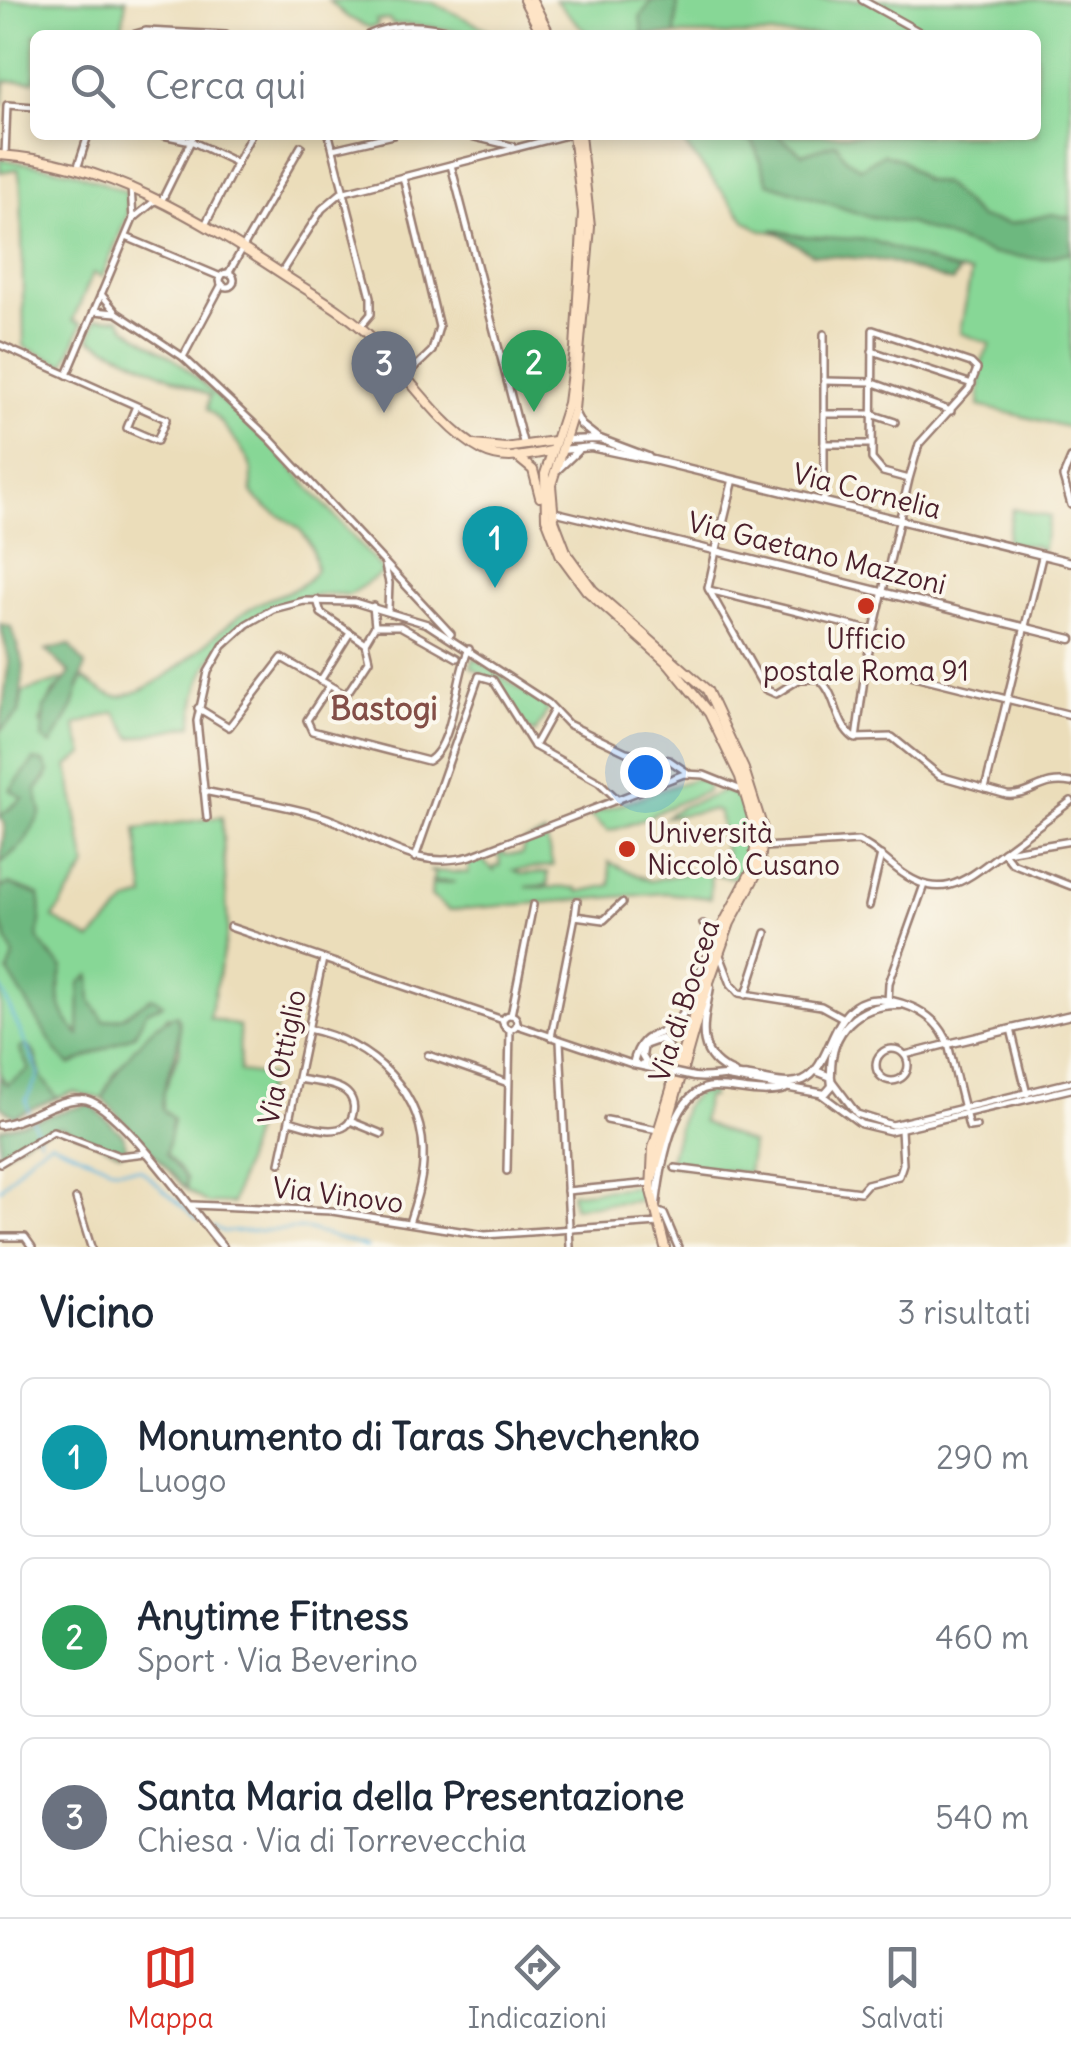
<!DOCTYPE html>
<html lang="it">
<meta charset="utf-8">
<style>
body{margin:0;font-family:Delius,sans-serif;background:#f6f6f7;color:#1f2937}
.you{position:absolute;left:645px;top:772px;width:35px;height:35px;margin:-25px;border:8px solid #fff;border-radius:50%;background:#1a73e8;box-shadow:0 0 0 15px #1a73e833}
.badge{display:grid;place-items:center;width:65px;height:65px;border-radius:50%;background:#d93025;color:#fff;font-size:32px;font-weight:700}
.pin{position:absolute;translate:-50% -82px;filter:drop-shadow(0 2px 5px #0008)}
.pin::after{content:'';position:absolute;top:52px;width:35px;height:30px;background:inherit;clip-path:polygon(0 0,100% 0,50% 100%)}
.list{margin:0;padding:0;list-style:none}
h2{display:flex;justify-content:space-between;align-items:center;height:130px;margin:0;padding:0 40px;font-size:42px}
h2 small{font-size:32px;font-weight:400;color:#747a83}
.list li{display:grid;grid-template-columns:65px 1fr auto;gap:30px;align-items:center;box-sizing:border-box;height:160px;margin:0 20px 20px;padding:0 20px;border:2px solid #e0e1e3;border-radius:15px}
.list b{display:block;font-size:38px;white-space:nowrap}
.list p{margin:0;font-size:32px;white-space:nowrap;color:#747a83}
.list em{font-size:32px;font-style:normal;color:#747a83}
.icon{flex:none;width:55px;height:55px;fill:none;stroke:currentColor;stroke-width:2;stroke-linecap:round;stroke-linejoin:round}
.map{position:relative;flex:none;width:1071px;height:1247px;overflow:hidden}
.search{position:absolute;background:#fff;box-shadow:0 5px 15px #0003;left:30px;right:30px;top:30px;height:110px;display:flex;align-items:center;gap:25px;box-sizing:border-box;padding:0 35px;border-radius:15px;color:#747a83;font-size:38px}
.sheet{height:670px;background:#fff}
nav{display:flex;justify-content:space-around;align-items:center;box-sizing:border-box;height:140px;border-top:2px solid #e0e1e3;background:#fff;font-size:28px;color:#747a83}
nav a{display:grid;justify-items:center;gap:5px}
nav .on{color:#d93025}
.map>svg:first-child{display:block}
</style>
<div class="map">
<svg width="1071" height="1247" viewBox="0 0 1071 1247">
<rect width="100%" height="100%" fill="#fbf7ec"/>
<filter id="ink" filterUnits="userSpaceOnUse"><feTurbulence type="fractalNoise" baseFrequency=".01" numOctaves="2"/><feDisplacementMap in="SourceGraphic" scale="20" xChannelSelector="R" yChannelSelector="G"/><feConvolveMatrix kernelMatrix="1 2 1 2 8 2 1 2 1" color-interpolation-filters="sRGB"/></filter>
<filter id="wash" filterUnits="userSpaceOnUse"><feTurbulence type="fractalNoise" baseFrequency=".0048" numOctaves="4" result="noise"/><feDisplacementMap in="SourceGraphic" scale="40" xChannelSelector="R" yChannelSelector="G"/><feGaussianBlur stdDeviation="2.25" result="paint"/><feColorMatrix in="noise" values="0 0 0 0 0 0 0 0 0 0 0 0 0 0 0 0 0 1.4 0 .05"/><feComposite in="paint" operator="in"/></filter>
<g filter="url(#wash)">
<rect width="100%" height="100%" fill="#ebddba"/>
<!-- green -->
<g fill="#87d796" stroke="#687b60" stroke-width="2.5">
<polygon points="0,0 126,0 121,35 35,35 35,81 5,81 3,106"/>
<path d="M328 0 431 2 499 35C462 35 429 23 392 24L390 20H376L378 25 370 28 347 17Z"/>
<polygon points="555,0 1071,0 1071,428 979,406 981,364 990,344 960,333 971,273 758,229 746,221 677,135 1036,135 1036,35 589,35"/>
<polygon points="0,159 72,171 126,192 128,214 102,277 93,273 73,320 82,324 65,365 24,347 21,188 18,169 0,172"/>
<path d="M119 318 125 327 180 363 276 450 384 572 349 595C271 586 192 642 193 725L132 738 115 712 75 725 84 754 68 766 86 867 53 918 91 940 128 902 145 897 136 829 222 817 228 930 209 1018 239 1026 240 1072 270 1076 232 1204 207 1203 187 1190 186 1178 166 1154 162 1097 180 1050 179 1019 167 1016C147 1046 112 1062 103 1099L73 1092 57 1098 41 1077 32 1049 30 1069 7 1086 0 1075V864L24 843 41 813 36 790 48 777 0 816V731L19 713 23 692 68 678 53 692 40 723 57 732 66 721 83 678C95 686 109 700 124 696 179 681 211 630 258 604 278 593 305 591 316 569 310 515 276 524 252 493 251 485 253 476 251 468 248 455 219 417 207 409L210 396 90 339 96 319Z"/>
<polygon points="1013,509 1050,517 1042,552 1036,546 1006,543"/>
<polygon points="474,658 549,708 535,733 524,726 494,681 471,667"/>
<path d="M696 778 709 783 707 792C671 802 645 823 608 831L589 815Z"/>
<path d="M724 790 742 798 754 844 742 879 711 874 710 898 666 893 449 910 431 896 432 884 455 882 432 881 435 874 429 871 468 873 469 863 481 859 494 871V867L500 866 499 855 492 854 503 850 504 855 522 854 524 842 545 834 553 866 514 870 521 874 548 872V885L526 887 577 888 578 892 611 885 609 862 650 881 727 864 719 812 712 810 666 817C683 801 706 802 724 790Z"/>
<polygon points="712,1090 711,1097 706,1097 702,1122 752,1144 748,1173 669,1164 684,1107 696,1094"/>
<polygon points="641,1186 646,1189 647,1200 573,1207 571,1193"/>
</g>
<!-- forest -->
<g fill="#6db87f" stroke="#5c6c55" stroke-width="2.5">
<polygon points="652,0 678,0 675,35 643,35 640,18"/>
<polygon points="703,135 778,135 802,154 836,143 846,159 861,168 883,154 901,159 924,180 944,184 980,218 1010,224 1052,214 1071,218 1071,252 1041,259 993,254 911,224 866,216 768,183 753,142 728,137 706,140"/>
<polygon points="772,229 800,236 871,240 959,272 952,282 887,261 812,254"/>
<polygon points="0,624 11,627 24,666 19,713 0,731 9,660"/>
<polygon points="70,645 85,665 73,707 51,745 42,738 44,708 70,673 46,650"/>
<polygon points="34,760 44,762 49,772 36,790 41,813 24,843 0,864 5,824 0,816 23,798 10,790"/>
<path d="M9 884 39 895C48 940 20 926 63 968 55 994 59 1015 79 1035L80 983 90 975 91 1001 104 1021 123 1017 152 997 163 1004 147 1011 134 1035 70 1065 57 1052 8 972 14 957 0 921V888Z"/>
<path d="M177 1015C186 1054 160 1075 163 1110L173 1119 166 1154 186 1178 187 1190 103 1099C109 1076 154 1018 177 1015Z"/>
<polygon points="26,1045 35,1054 41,1077 57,1098 14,1116 0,1106 0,1075 7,1085 29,1069 19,1049"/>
<polygon points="90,1104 123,1135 127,1150 120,1153 60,1126 31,1136 0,1157 0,1129"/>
</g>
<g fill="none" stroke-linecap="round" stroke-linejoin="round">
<!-- stream -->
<g stroke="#60b5dc" stroke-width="2.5">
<polyline points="0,986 39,1074 26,1100 29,1112"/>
<polyline points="32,1119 40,1140"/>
<polyline points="0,1189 32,1154 51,1142 114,1169 140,1169 198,1220"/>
<polyline points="214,1227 224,1232 306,1229 367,1247"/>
</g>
</g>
</g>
<g filter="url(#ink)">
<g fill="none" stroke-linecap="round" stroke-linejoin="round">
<!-- minor casing -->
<g stroke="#9a7e72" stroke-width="10">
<g id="minor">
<polyline points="862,0 925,35"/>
<polyline points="132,35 146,31 226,35"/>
<path d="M368 35C399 20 433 25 464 35"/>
<polyline points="163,135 191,141 237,163"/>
<polyline points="329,135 371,297 371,314 360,327"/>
<polyline points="466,135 512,146"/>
<polyline points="333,149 393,135"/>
<polyline points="5,155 7,105 35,107"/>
<polyline points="451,165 524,446"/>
<polyline points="78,166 88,135"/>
<polyline points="403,177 439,327 432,351 406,376"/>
<polyline points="161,202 194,135"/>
<polyline points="133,219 156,200"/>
<polyline points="205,225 251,135"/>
<polyline points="126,237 221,277"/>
<polyline points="281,273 322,209 341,193 567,135"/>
<circle cx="227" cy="280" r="7"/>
<polyline points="228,274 301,146"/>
<polyline points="101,294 117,313 183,357 270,439 451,634"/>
<polyline points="94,311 116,313"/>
<polyline points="824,334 824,501"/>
<polyline points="0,345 166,419 157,441 127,428 136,406"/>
<polyline points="872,351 972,384"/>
<polyline points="183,357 222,284"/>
<polyline points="67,375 133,219 131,187"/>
<polyline points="824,381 871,382 951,411"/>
<polyline points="825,414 871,414 895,422"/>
<polyline points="824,444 871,444"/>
<polyline points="1071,458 1063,477 1071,505"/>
<path d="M555 512 716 551 708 588 765 689 776 694 800 679H819C838 695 834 723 854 738L892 737 940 776 1007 795C1032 797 1041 777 1071 783"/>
<polyline points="385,566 389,583 388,609"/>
<polyline points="709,590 873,631"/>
<polyline points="317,600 321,613 365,643"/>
<polyline points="375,626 400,626 457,658"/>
<polyline points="866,664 1071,715"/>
<polyline points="320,681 350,633"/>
<path d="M328 688 307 720 312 731 428 761C455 746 455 675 469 649"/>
<polyline points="198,708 229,727 282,658 346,695 369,660 365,643 375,626 373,606"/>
<polyline points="856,739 866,664 909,479 883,472 872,459 873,330 971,363 977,369 969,389 919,444 909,479"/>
<polyline points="534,746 554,710"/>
<polyline points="985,789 1042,557"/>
<path d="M204 791C242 799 281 804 318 815 372 831 409 873 471 856L684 774 704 775 744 791"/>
<polyline points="207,818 197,721 208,672 223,646 247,624 273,609 304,601 354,602 427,624 548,703 568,724 626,752 669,760 688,773"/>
<path d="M764 847 858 841C873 847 884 859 897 869 941 904 965 881 1003 852L1012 863 1071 886"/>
<polyline points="1003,852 1071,801"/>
<polyline points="1006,852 1071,841"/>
<polyline points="415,858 479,676 493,680 534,746 599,782 618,800"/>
<polyline points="869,906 881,855"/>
<polyline points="575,916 577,901"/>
<polyline points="703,924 718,935"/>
<polyline points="230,927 503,1020"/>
<polyline points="720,955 731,984 739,993 821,1006 843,1018"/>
<polyline points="746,995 766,933"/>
<polyline points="888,1002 889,983 924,885"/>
<circle cx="510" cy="1022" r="7"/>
<polyline points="511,1015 533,905"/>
<polyline points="517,1025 632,1064"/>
<path d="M308 1029C371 1042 427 1092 423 1163 422 1183 415 1204 409 1223"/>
<polyline points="1011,1029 1027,1094"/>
<polyline points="551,1037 575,916 604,920 622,903"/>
<polyline points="560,1041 570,1247"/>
<circle cx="892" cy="1065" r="16"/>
<polyline points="428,1055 508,1083"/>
<polyline points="905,1055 948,1044 964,1109"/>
<polyline points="833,1082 857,1114 892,1125 1071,1082"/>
<polyline points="822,1095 861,1124 890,1131 1071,1089"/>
<polyline points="966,1115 969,1127 976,1126"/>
<polyline points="607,1120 658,1130"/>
<path d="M290 1121C307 1126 348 1142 353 1113 355 1105 352 1096 345 1091 334 1083 313 1082 299 1079"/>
<polyline points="350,1121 382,1134"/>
<polyline points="0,1163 53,1131 119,1156 146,1153"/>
<polyline points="280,1163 323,959"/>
<polyline points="675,1168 860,1192 867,1184 899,1176 903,1164 901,1130"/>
<polyline points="507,1171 510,1030"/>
<polyline points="567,1191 651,1183"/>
<polyline points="76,1199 91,1247"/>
<polyline points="192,1205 332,1211 485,1235 659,1223"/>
<polyline points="655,1210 664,1214 678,1247"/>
<polyline points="0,1237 25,1237 32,1247"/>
</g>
</g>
<!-- tertiary casing -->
<g stroke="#9a7e72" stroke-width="11">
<g id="tertiary">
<polyline points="574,412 581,425 599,439"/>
<polyline points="565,440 600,439 648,457"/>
<polyline points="562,450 591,447 653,460 1071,562"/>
<polyline points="557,470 577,451"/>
<polyline points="733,481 716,551 1071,639"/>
<path d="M710 987C704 1022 692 1056 734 1073"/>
<polyline points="648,1066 642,1056 644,1045 661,1039 669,1048 671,1086"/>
<path d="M657 1069 633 1064C643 1023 665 1043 682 1015 695 993 697 969 713 948"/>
<path d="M831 1074C830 1031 857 1004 900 1005"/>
<path d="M694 1077C710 1079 726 1074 741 1076 762 1077 784 1088 803 1080 841 1063 826 973 911 1007 928 1014 942 1027 948 1044L1071 1015"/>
<polyline points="727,1077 825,1094 832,1086 831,1077 816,1071"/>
<path d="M0 1125C28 1121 53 1100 81 1099 115 1097 198 1220 223 1247"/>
<path d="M656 1204C660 1171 672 1086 715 1087 738 1087 762 1096 785 1089"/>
</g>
</g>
<!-- secondary casing -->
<g stroke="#9a7e72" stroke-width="12">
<g id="secondary">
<polyline points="524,0 542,35"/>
<polyline points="532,0 550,35"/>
<polyline points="573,135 583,213 575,349 568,403 545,474 546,518 561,556 586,590 669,664 709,713 740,777 757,835 752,870 720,930 653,1148 651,1191 665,1247"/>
<polyline points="580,135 590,227 574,410 551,485 554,520 567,554 593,590 707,690 744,769 764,832 759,869 730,923 702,1002 652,1179"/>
<path d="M0 155C107 162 197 218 284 275 314 295 346 312 371 337 404 371 443 430 483 451 504 462 530 455 551 451"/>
<polyline points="474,445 505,448 554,441"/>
<polyline points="516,456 533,470 540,497"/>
</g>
</g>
<!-- minor -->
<use href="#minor" stroke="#fff" stroke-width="5"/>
<!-- tertiary -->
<use href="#tertiary" stroke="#fff" stroke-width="6"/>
<!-- secondary -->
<use href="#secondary" stroke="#fee4c6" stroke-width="8"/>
<!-- tertiary-bridge casing -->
<g stroke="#9a7e72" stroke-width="11" stroke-linecap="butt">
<polyline id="tertiary-bridge" points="657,1069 694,1077"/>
</g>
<!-- tertiary-bridge -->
<use href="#tertiary-bridge" stroke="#fff" stroke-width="6"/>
</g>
</g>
<!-- markers -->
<g fill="#c8321e" stroke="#fbf7ec" stroke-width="4">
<circle cx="866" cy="606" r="10"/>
<circle cx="627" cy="849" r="10"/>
</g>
<g text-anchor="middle" stroke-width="8" stroke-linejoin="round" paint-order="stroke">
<!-- street labels -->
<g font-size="28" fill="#4a1f2b" stroke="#fbf7ec">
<text transform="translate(867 491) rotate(14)" y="10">Via Cornelia</text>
<text transform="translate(817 553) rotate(14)" y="10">Via Gaetano Mazzoni</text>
<text transform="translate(684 1001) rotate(-72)" y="10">Via di Boccea</text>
<text transform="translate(282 1057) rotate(-78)" y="10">Via Ottiglio</text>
<text transform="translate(338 1195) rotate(7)" y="10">Via Vinovo</text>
</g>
<!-- poi labels -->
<g font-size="28" fill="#4a1f2b" stroke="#fbf7ec">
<text x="866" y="649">Ufficio<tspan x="866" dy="32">postale Roma 91</tspan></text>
<text x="647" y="843" text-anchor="start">Università<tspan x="647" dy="32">Niccolò Cusano</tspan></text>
</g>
<!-- quarter labels -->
<g font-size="32" font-weight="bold" fill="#834e47" stroke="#fbf7ec">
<text x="384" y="720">Bastogi</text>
</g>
</g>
</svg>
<div class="you"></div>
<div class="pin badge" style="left:495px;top:588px;background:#0f9aa8">1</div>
<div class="pin badge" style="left:534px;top:412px;background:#2e9e5b">2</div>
<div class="pin badge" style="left:384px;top:413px;background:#6b7280">3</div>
<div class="search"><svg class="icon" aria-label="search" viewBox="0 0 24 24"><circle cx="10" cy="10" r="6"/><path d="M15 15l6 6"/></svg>Cerca qui</div>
</div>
<section class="sheet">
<h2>Vicino<small>3 risultati</small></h2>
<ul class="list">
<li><span class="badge" style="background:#0f9aa8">1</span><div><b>Monumento di Taras Shevchenko</b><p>Luogo</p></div><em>290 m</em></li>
<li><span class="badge" style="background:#2e9e5b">2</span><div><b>Anytime Fitness</b><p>Sport · Via Beverino</p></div><em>460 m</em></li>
<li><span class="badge" style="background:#6b7280">3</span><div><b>Santa Maria della Presentazione</b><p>Chiesa · Via di Torrevecchia</p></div><em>540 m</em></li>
</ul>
</section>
<nav>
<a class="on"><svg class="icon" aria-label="map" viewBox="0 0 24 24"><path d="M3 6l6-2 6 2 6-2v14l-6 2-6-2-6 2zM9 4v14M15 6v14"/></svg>Mappa</a>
<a><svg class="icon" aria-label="directions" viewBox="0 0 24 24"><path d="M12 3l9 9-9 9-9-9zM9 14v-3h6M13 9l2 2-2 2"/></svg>Indicazioni</a>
<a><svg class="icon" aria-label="saved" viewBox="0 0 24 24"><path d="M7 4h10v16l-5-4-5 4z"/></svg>Salvati</a>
</nav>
